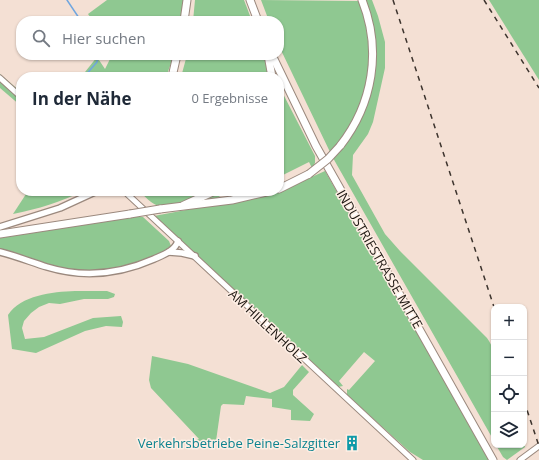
<!DOCTYPE html>
<html lang="de">
<meta charset="utf-8">
<style>
body{margin:0;font-family:"Open Sans",sans-serif;background:#f2f2f3;color:#1f2937}
.controls{position:absolute;right:12px;bottom:12px;display:grid;overflow:hidden;border-radius:8px;box-shadow:0 1px 3px #0004}
.controls button{width:36px;height:36px;display:grid;place-items:center;padding:0;border:0;border-bottom:1px solid #e0e1e3;background:#fff;color:#1f2937;font:20px sans-serif}
.list{margin:0;padding:0;list-style:none}
h2{display:flex;justify-content:space-between;align-items:center;height:52px;margin:0;padding:0 16px;font-size:17px}
h2 small{font-size:13px;font-weight:400;color:#747a83}
.icon{flex:none;width:22px;height:22px;fill:none;stroke:currentColor;stroke-width:2;stroke-linecap:round;stroke-linejoin:round}
.map{position:relative;flex:none;width:539px;height:460px;overflow:hidden}
.search{position:absolute;background:#fff;box-shadow:0 1px 3px #0004;left:16px;top:16px;width:268px;height:44px;display:flex;align-items:center;gap:10px;box-sizing:border-box;padding:0 14px;border-radius:16px;color:#747a83;font-size:15px}
.panel{position:absolute;background:#fff;box-shadow:0 1px 3px #0004;left:16px;top:72px;width:268px;height:124px;border-radius:16px}
.map>svg:first-child{display:block}
</style>
<div class="map">
<svg width="539" height="460" viewBox="0 0 539 460">
<rect width="100%" height="100%" fill="#f4e0d4"/>
<!-- green -->
<g fill="#8fc891">
<polygon points="107,0 184,0 181,21 93,21 88,14"/>
<polygon points="195,0 244,0 252,21 193,21"/>
<path d="M261 0 359 1C377 52 372 113 330 152L279 46V21H269Z"/>
<path d="M364 0H372L378 16 385 42V68L373 122 368 134 353 155 352 175 385 234 400 251 487 338C497 351 495 369 494 385 494 390 492 393 494 398V441L333 158C360 119 381 92 375 42 373 28 368 14 364 0Z"/>
<polygon points="489,0 539,0 539,80"/>
<polygon points="112,55 174,55 166,77 81,77 97,57 105,69"/>
<polygon points="187,55 265,55 269,77 181,77"/>
<polygon points="0,74 21,92 21,106 0,88"/>
<polygon points="279,86 315,156 315,163 312,168 309,162 279,177"/>
<polygon points="325,171 490,460 423,460 410,452 347,395 347,389 349,390 375,361 364,352 339,381 343,386 338,387 154,216 276,193"/>
<path d="M28 191H83C61 202 38 209 13 214Z"/>
<path d="M139 191H207C196 196 171 208 159 206 151 204 145 196 139 191Z"/>
<polygon points="219,191 229,191 217,198 193,204"/>
<path d="M134 217H143L169 241 171 246C142 267 100 275 65 270 43 266 21 256 0 250V238Z"/>
<path d="M75 291H107L115 294 114 297 108 299H84L60 304 49 303 39 307 31 313 24 321 22 328 25 339 44 337 93 318 121 316 123 322 122 327 106 326 85 331 36 353 12 349 8 315C21 295 52 292 75 291Z"/>
<polygon points="152,356 188,364 270,393 284,387 302,365 309,372 293,390 293,395 314,414 310,421 291,420 291,410 272,407 272,399 246,396 244,405 223,404 221,406 216,441 193,441 199,439 151,388 149,380"/>
<polygon points="524,444 525,447 507,460 503,457 496,445"/>
</g>
<g fill="none" stroke-linecap="round" stroke-linejoin="round">
<!-- stream -->
<g stroke="#70a6df" stroke-width="1.5">
<polyline points="67,0 81,21"/>
<polyline points="84,77 97,62 98,55"/>
</g>
<!-- secondary casing -->
<g stroke="#9b897e" stroke-width="7">
<g id="secondary">
<polyline points="0,78 21,97"/>
<polyline points="124,191 413,460"/>
<polyline points="520,460 539,446"/>
</g>
</g>
<!-- primary casing -->
<g stroke="#9b897e" stroke-width="8">
<g id="primary">
<polyline points="0,227 60,208 97,191"/>
<path d="M0 252C16 256 31 262 47 267 83 278 120 274 154 259 163 255 175 251 178 241"/>
<polyline points="169,252 182,253 195,256"/>
</g>
</g>
<!-- highway casing -->
<g stroke="#9b897e" stroke-width="9">
<g id="highway">
<polyline points="250,0 258,21"/>
<polyline points="184,21 187,0"/>
<polyline points="268,55 272,77"/>
<polyline points="272,55 316,146 493,460"/>
<polyline points="172,77 177,55"/>
<path d="M340 146C373 104 382 50 362 0"/>
<polyline points="279,189 309,174"/>
<polyline points="184,205 215,191"/>
<polyline points="160,209 232,200 271,191"/>
<polyline points="0,234 130,214"/>
</g>
</g>
<!-- secondary -->
<use href="#secondary" stroke="#fff" stroke-width="5"/>
<!-- primary -->
<use href="#primary" stroke="#fff" stroke-width="5.5"/>
<!-- highway -->
<use href="#highway" stroke="#fff" stroke-width="7"/>
<!-- rail -->
<g stroke="#3d342e" stroke-width="1.5" stroke-dasharray="5 5" stroke-linecap="butt">
<polyline points="393,0 494,307"/>
<polyline points="484,0 539,88"/>
<polyline points="524,401 539,446"/>
</g>
<!-- highway-bridge casing -->
<g stroke="#9b897e" stroke-width="9" stroke-linecap="butt">
<g id="highway-bridge">
<polyline points="309,174 328,159 340,146"/>
<polyline points="130,214 160,209"/>
</g>
</g>
<!-- highway-bridge -->
<use href="#highway-bridge" stroke="#fff" stroke-width="7"/>
</g>
<!-- icons -->
<defs>
<g id="building-bare" transform="scale(1.2)"><path d="M-4-6H4V6H1V3H-1V6H-4ZM-2.5-4.3h1.7v1.8h-1.7ZM.8-4.3h1.7v1.8H.8ZM-2.5-1h1.7V.8h-1.7ZM.8-1h1.7V.8H.8Z" fill="#0f9aa8" stroke="#feeee4" stroke-width="2.5" paint-order="stroke"/></g>
</defs>
<g fill-rule="evenodd">
<use href="#building-bare" x="352" y="443"/>
</g>
<g text-anchor="middle" stroke-width="3" stroke-linejoin="round" paint-order="stroke">
<!-- street labels -->
<g font-size="13" fill="#1d1712" stroke="#feeee4">
<text transform="translate(380 259) rotate(60)" y="5">INDUSTRIESTRASSE MITTE</text>
<text transform="translate(268 326) rotate(43)" y="5">AM HILLENHOLZ</text>
</g>
<!-- culture labels -->
<g font-size="13" fill="#0d838f" stroke="#feeee4" text-anchor="end">
<text x="340" y="448">Verkehrsbetriebe Peine-Salzgitter</text>
</g>
</g>
</svg>
<div class="controls">
<button>+</button>
<button>−</button>
<button><svg class="icon" aria-label="locate" viewBox="0 0 24 24"><circle cx="12" cy="12" r="6"/><path d="M12 2v4M12 18v4M2 12h4M18 12h4"/></svg></button>
<button><svg class="icon" aria-label="layers" viewBox="0 0 24 24"><path d="M12 4l9 5-9 5-9-5zM3 14l9 5 9-5"/></svg></button>
</div>
<div class="search"><svg class="icon" aria-label="search" viewBox="0 0 24 24"><circle cx="10" cy="10" r="6"/><path d="M15 15l6 6"/></svg>Hier suchen</div>
<section class="panel">
<h2>In der Nähe<small>0 Ergebnisse</small></h2>
<ul class="list">
</ul>
</section>
</div>
